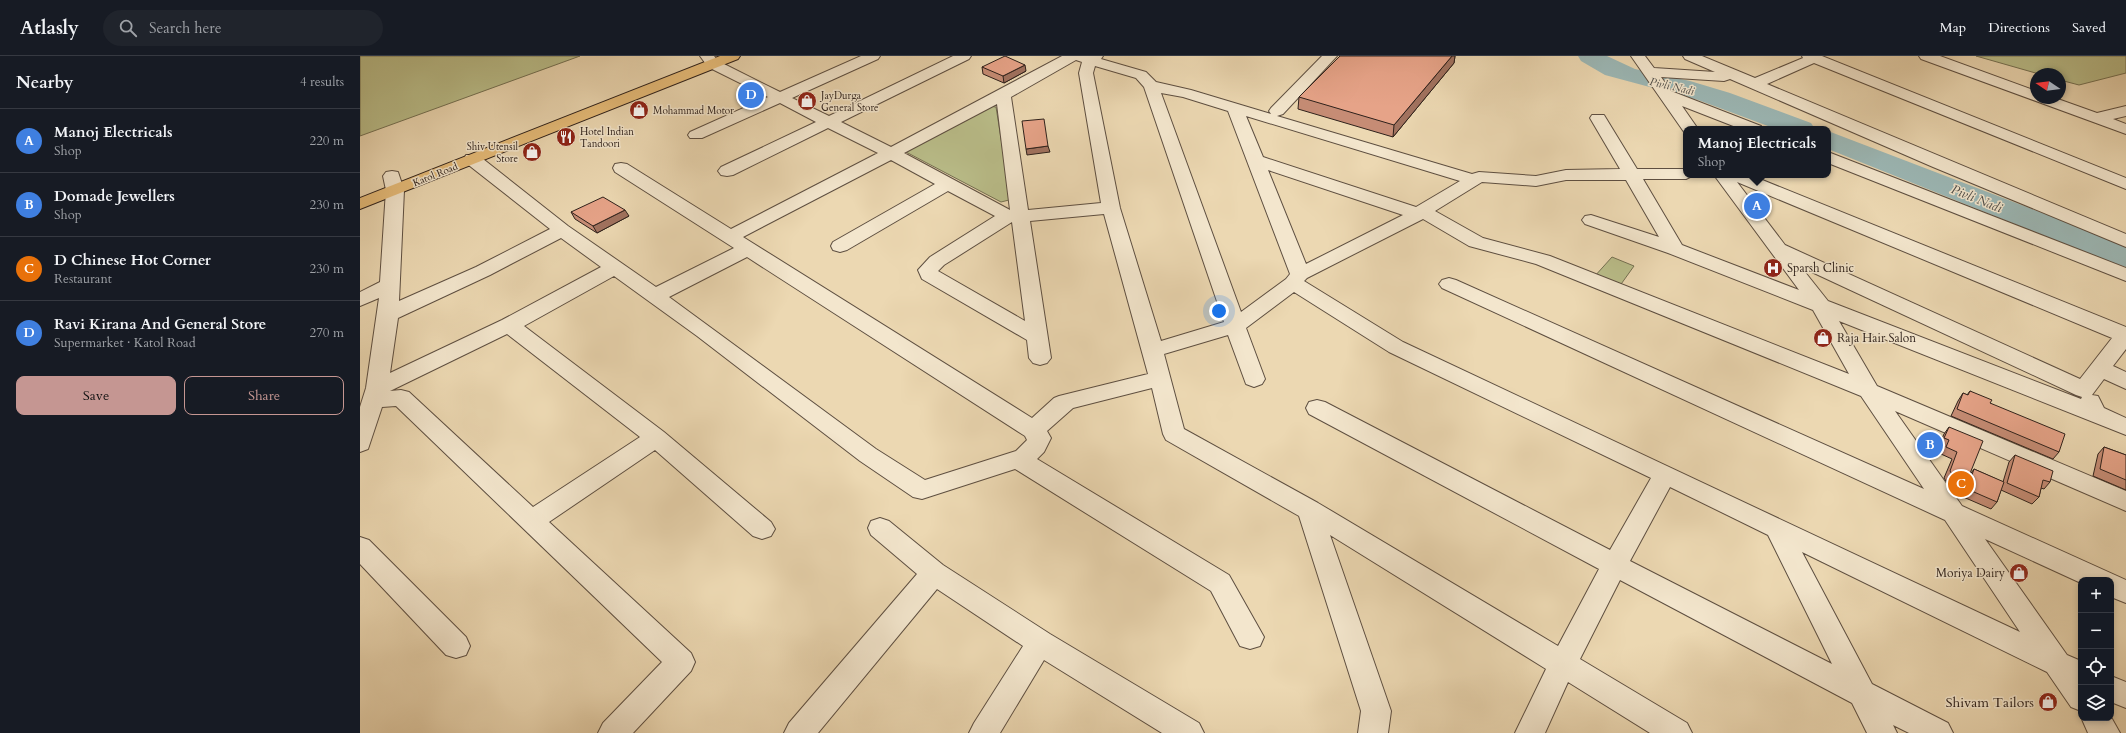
<!DOCTYPE html>
<meta charset="utf-8">
<style>
body{margin:0;font-family:Cardo,serif;background:#20242c;color:#f1f3f6}
.controls{position:absolute;right:12px;bottom:12px;display:grid;overflow:hidden;border-radius:8px;box-shadow:0 2px 6px #0003}
.controls button{width:36px;height:36px;display:grid;place-items:center;padding:0;border:0;border-bottom:1px solid #363941;background:#171b24;color:#f1f3f6;font:20px sans-serif}
.compass{position:absolute;left:1670px;top:12px;width:36px;height:36px;border-radius:50%;background:#171b24;box-shadow:0 2px 6px #0003;rotate:283deg}
.you{position:absolute;left:859px;top:255px;width:14px;height:14px;margin:-10px;border:3px solid #fff;border-radius:50%;background:#1a73e8;box-shadow:0 0 0 6px #1a73e833}
.badge{display:grid;place-items:center;width:26px;height:26px;border-radius:50%;background:#c59692;color:#fff;font-size:13px;font-weight:700}
.pin{position:absolute;translate:-50% -50%;border:2px solid #fff;box-shadow:0 1px 4px #0006}
.popup{position:absolute;left:1323px;top:70px;width:148px;height:52px;box-sizing:border-box;display:grid;place-content:center;border-radius:8px;background:#171b24;filter:drop-shadow(0 1px 3px #0005);font-size:13px;white-space:nowrap;color:#9ea1a6}
.popup b{font-size:15px;color:#f1f3f6}
.popup::after{content:'';position:absolute;left:50%;top:100%;margin-left:-8px;border:8px solid transparent;border-top-color:#171b24}
.list{margin:0;padding:0;list-style:none}
h2{display:flex;justify-content:space-between;align-items:center;height:52px;margin:0;padding:0 16px;font-size:17px}
h2 small{font-size:13px;font-weight:400;color:#9ea1a6}
.list li{display:grid;grid-template-columns:26px 1fr auto;gap:12px;align-items:center;box-sizing:border-box;height:64px;padding:0 16px;border-top:1px solid #363941}
.list b{display:block;font-size:15px;white-space:nowrap}
.list p{margin:0;font-size:13px;white-space:nowrap;color:#9ea1a6}
.list em{font-size:13px;font-style:normal;color:#9ea1a6}
.actions{display:flex;gap:8px;padding:12px 16px}
.actions a{flex:1;padding:9px 0;border:1px solid #c59692;border-radius:8px;text-align:center;font-size:14px;color:#c59692}
.actions .main{background:#c59692;color:#111}
.icon{flex:none;width:22px;height:22px;fill:none;stroke:currentColor;stroke-width:2;stroke-linecap:round;stroke-linejoin:round}
.map{position:relative;flex:none;width:1766px;height:677px;overflow:hidden}
header{display:flex;align-items:center;gap:24px;box-sizing:border-box;height:56px;padding:0 20px;background:#171b24;border-bottom:1px solid #363941}
header strong{font-size:19px}
nav{display:flex;gap:22px;margin-inline-start:auto;font-size:14px}
.search{width:280px;height:36px;background:#20242c;display:flex;align-items:center;gap:10px;box-sizing:border-box;padding:0 14px;border-radius:22px;color:#9ea1a6;font-size:15px}
main{display:flex}
aside{flex:1;background:#171b24}
.map>svg:first-child{display:block}
</style>
<header>
<strong>Atlasly</strong>
<div class="search"><svg class="icon" aria-label="search" viewBox="0 0 24 24"><circle cx="10" cy="10" r="6"/><path d="M15 15l6 6"/></svg>Search here</div>
<nav><a>Map</a><a>Directions</a><a>Saved</a></nav>
</header>
<main>
<aside>
<h2>Nearby<small>4 results</small></h2>
<ul class="list">
<li><span class="badge" style="background:#3f7fe0">A</span><div><b>Manoj Electricals</b><p>Shop</p></div><em>220 m</em></li>
<li><span class="badge" style="background:#3f7fe0">B</span><div><b>Domade Jewellers</b><p>Shop</p></div><em>230 m</em></li>
<li><span class="badge" style="background:#e8710a">C</span><div><b>D Chinese Hot Corner</b><p>Restaurant</p></div><em>230 m</em></li>
<li><span class="badge" style="background:#3f7fe0">D</span><div><b>Ravi Kirana And General Store</b><p>Supermarket · Katol Road</p></div><em>270 m</em></li>
</ul>
<div class="actions"><a class="main">Save</a><a>Share</a></div>
</aside>
<div class="map">
<svg width="1766" height="677" viewBox="0 0 1766 677">
<rect width="100%" height="100%" fill="#ecd8b2"/>
<filter id="stains"><feTurbulence type="fractalNoise" baseFrequency=".005" numOctaves="4"/><feColorMatrix values="0 0 0 0 .2 0 0 0 0 .09 0 0 0 0 .02 0 0 0 .5 -.17"/></filter>
<radialGradient id="worn" r=".72"><stop offset=".6" stop-color="#630" stop-opacity="0"/><stop offset="1" stop-color="#630" stop-opacity=".3"/></radialGradient>
<!-- green -->
<g fill="#babe8a" stroke="#747052">
<polygon points="0,0 220,0 0,80"/>
<polygon points="1616,0 1766,0 1766,17 1719,29 1700,24 1700,18 1679,18"/>
<polygon points="629,50 636,51 650,139 649,144 641,146 546,96"/>
<polygon points="1252,201 1274,210 1259,231 1234,221"/>
</g>
<g fill="none" stroke-linecap="round" stroke-linejoin="round">
<!-- river -->
<g fill="#9cb8b6" fill-rule="evenodd">
<polygon points="1218,0 1247,0 1275,13 1330,25 1370,37 1451,67 1455,73 1416,73 1338,44 1245,19 1221,5"/>
<polygon points="1468,75 1766,189 1766,211 1754,208 1468,93"/>
</g>
<!-- minor casing -->
<g stroke="#5e4f41" stroke-width="2">
<g id="minor">
<path d="M340 0H354L358 5 420 36 501 0H520L518 3 432 42 469 60 593 0H611L609 3 481 66 531 91 702 0H743L741 3 786 16 796 26 831 34 911 58 909 55 911 52 962 0H977L923 58 917 60 1112 118 1119 116 1176 120 1206 114 1260 113 1230 62 1232 59H1244L1277 113H1326V119H1334L1326 123H1283L1322 189 1439 234 1354 119H1390L1766 271V293L1753 310 1766 316V333L1744 323 1732 339 1738 340 1744 352 1766 362V379L1479 265 1517 330 1766 435V455L1535 355 1602 450 1766 524V547L1751 541V524H1721V527L1625 483 1707 599 1721 605V655L1711 651 1687 616 1442 496 1512 628 1588 667 1593 677H1549L1533 669 1537 677H1507L1492 647 1260 524 1220 603 1327 667 1332 677H1290L1208 626 1185 677H1155L1186 613 970 479 1031 655 1028 677H998L1001 655 939 460 806 384 803 378 792 332 713 352 687 375 691 382 684 396 677 403 869 519 904 581 900 590 890 593 880 590 851 535 655 413 562 443 553 441 500 405 337 280 254 220 164 270 304 376 411 466 415 473 411 480 402 483 393 480 295 394 189 466 331 597 335 606 331 615 273 677H238L243 667 302 606 36 350 22 351 8 393 0 396V351L6 332 19 242 0 250V236L20 226 26 134 23 120 26 116 32 115 38 116 44 134 39 245 116 211 190 173 106 107 104 103 106 99H118L208 170 296 231 374 192 255 116 253 112 255 108 261 107 267 108 371 173 518 97 468 72 373 119 367 120 361 119 358 115 361 111 456 66 420 47 342 82H330L328 79 330 76 408 41 348 11ZM716 4 722 6 719 17 741 147 668 154 651 41ZM735 10 776 22 784 31 864 266 801 285 760 152 733 17ZM801 37 823 41 868 55 930 218 926 223 881 256ZM637 48 650 154 544 97ZM886 60 1100 125 1056 151 903 101ZM531 104 575 128 473 186 471 190 473 194 480 196 487 194 588 135 635 160 570 201 558 214 562 223 667 284 669 302 673 307 680 309 687 307 691 302 670 165 744 158 788 318 699 340 694 342 672 362 383 181ZM908 114 1043 159 946 208ZM1206 124H1266L1299 181 1231 159 1225 160 1222 164 1225 168 1308 197 1453 254 1489 318 1190 200 1123 182 1075 155 1122 126 1176 130ZM1377 126 1752 282 1720 323 1425 189ZM1063 163 1109 190 1176 208 1501 340 1564 433 1096 224 1089 222 1082 224 1079 228 1082 232 1585 464 1660 576 1043 286 944 225 947 222ZM652 166 665 265 578 215 584 209ZM201 182 241 211 142 264 30 317 38 262 130 219ZM387 201 665 380 667 384 656 395 565 424 516 393 309 241ZM1441 211 1716 339 1722 341 1721 343 1468 245ZM934 236 1029 296 1291 422 1250 494 965 346 957 344 949 346 946 352 949 358 1239 513 1198 590 958 447 824 373 804 298 868 279 886 328 894 331 902 328 905 323 886 272ZM147 278 280 381 173 451 49 336 41 334 30 335ZM1310 431 1408 479 1472 608 1270 505Z"/>
<polygon points="1271,0 1285,0 1294,12 1355,16 1325,3 1323,0 1342,0 1395,22 1443,2 1442,0 1462,0 1766,122 1766,133 1454,7 1407,28 1766,178 1766,191 1573,111 1370,23 1364,25 1301,21 1311,35 1401,70 1403,73 1381,73 1322,50 1338,73 1326,73 1326,77 1324,76"/>
<polygon points="1559,0 1580,0 1676,35 1676,42 1695,42 1737,57 1766,50 1766,60 1753,63 1766,68 1766,78 1561,3"/>
<polygon points="1468,96 1766,212 1766,225 1468,107"/>
<polygon points="520,462 529,465 583,509 690,578 839,667 844,677 802,677 684,604 640,677 609,677 614,667 663,590 577,533 458,677 424,677 429,667 557,518 511,479 508,472 511,465"/>
<polygon points="0,481 9,484 106,581 110,590 106,599 96,602 86,599 0,508"/>
<polygon points="1751,620 1766,626 1766,652 1751,646"/>
<polygon points="1721,661 1751,661 1760,677 1728,677"/>
</g>
</g>
<!-- major casing -->
<g stroke="#2e211b" stroke-width="2">
<polygon id="major" points="360,0 380,0 378,3 0,153 0,142"/>
</g>
<!-- minor -->
<use href="#minor" fill="#f3e6cd" fill-rule="evenodd"/>
<!-- major -->
<use href="#major" fill="#e6bc79" fill-rule="evenodd"/>
</g>
<!-- wall -->
<g fill="#c68c75" stroke="#2e211b">
<polygon points="980,0 1095,0 1094,7 1033,81 938,53 939,41"/>
<polygon points="622,11 666,15 644,27 623,18"/>
<polygon points="211,156 269,160 237,177 215,163"/>
<polygon points="1610,335 1630,347 1699,396 1693,403 1591,360 1598,345 1603,337 1607,339"/>
<polygon points="1589,371 1609,420 1614,413 1643,426 1649,406 1655,399 1690,426 1684,433 1681,432 1679,441 1672,448 1641,434 1637,446 1631,453 1601,440 1607,425 1602,432 1586,425 1584,422 1592,403 1581,398 1584,391 1579,389 1584,378"/>
<polygon points="1744,391 1766,399 1766,434 1733,420 1738,398"/>
</g>
<!-- shaded-wall -->
<g fill="#a1725f" stroke="#2e211b">
<polygon points="1092,0 1095,0 1094,7 1033,81 1034,69"/>
<polygon points="665,9 666,15 644,27 643,20"/>
<polygon points="688,90 690,96 667,99 666,93"/>
<polygon points="265,154 269,160 237,177 233,170"/>
</g>
<!-- building -->
<g fill="#e6a388" stroke="#2e211b">
<polygon points="645,0 665,9 643,20 622,11"/>
<polygon points="980,0 1092,0 1034,69 939,41"/>
<polygon points="684,63 688,90 666,93 662,65"/>
<polygon points="243,141 265,154 233,170 211,156"/>
<polygon points="1610,335 1632,344 1630,347 1705,378 1699,396 1597,353 1603,337 1608,339"/>
<polygon points="1589,371 1623,385 1607,425 1592,418 1590,415 1597,396 1586,391 1589,384 1584,382"/>
<polygon points="1744,391 1766,399 1766,424 1740,413"/>
<polygon points="1655,399 1693,415 1690,426 1683,424 1679,441 1647,427"/>
<polygon points="1614,413 1644,426 1637,446 1607,433"/>
</g>
<!-- icons -->
<defs>
<g id="shop-disc" transform="scale(1)"><circle r="9.5" fill="#8f2418" stroke="#f3e6cd"/><path d="M-5-2.5h2.3a2.7 3.5 0 0 1 5.4 0H5L5.5 6h-11ZM-1.5-2.5h3a1.5 2.3 0 0 0-3 0Z" fill="#fff"/></g>
<g id="restaurant-disc" transform="scale(1)"><circle r="9.5" fill="#8f2418" stroke="#f3e6cd"/><path d="M-5-6h1v4h1v-4h1v4h1v-4h1v5L-1.5 .5V6h-2V.5L-5-1ZM5-6V6H3V1.5H1.5Q1.5-4 5-6Z" fill="#fff"/></g>
<g id="hospital-disc" transform="scale(1)"><circle r="9.5" fill="#8f2418" stroke="#f3e6cd"/><path d="M-5-5h3v3.5h4V-5h3V5h-3V1.5h-4V5h-3Z" fill="#fff"/></g>
</defs>
<g fill-rule="evenodd">
<use href="#shop-disc" x="447" y="45"/>
<use href="#shop-disc" x="279" y="54"/>
<use href="#restaurant-disc" x="206" y="81"/>
<use href="#shop-disc" x="172" y="96"/>
<use href="#hospital-disc" x="1413" y="212"/>
<use href="#shop-disc" x="1463" y="282"/>
<use href="#shop-disc" x="1659" y="517"/>
<use href="#shop-disc" x="1688" y="646"/>
</g>
<g text-anchor="middle" stroke-width="3" stroke-linejoin="round" paint-order="stroke">
<!-- far-poi labels -->
<g font-size="10" fill="#2e211b" stroke="#f3e6cd" text-anchor="start">
<text x="461" y="43">JayDurga<tspan x="461" dy="12">General Store</tspan></text>
<text x="293" y="58">Mohammad Motor</text>
<text x="220" y="79">Hotel Indian<tspan x="220" dy="12">Tandoori</tspan></text>
<text x="158" y="94" text-anchor="end">Shiv Utensil<tspan x="158" dy="12">Store</tspan></text>
</g>
<!-- far-street labels -->
<g font-size="10" fill="#2e211b" stroke="#f3e6cd">
<text transform="translate(75 118) rotate(-22)" y="4">Katol Road</text>
</g>
<!-- far-water labels -->
<g font-size="11" font-style="italic" fill="#4f4e4a" stroke="#f3e6cd">
<text transform="translate(1312 30) rotate(13)" y="4">Pivli Nadi</text>
</g>
<!-- poi labels -->
<g font-size="12" fill="#2e211b" stroke="#f3e6cd" text-anchor="start">
<text x="1427" y="216">Sparsh Clinic</text>
<text x="1477" y="286">Raja Hair Salon</text>
<text x="1645" y="521" text-anchor="end">Moriya Dairy</text>
</g>
<!-- water labels -->
<g font-size="13" font-style="italic" fill="#4f4e4a" stroke="#f3e6cd">
<text transform="translate(1617 142) rotate(22)" y="5">Pivli Nadi</text>
</g>
<!-- near-poi labels -->
<g font-size="14" fill="#2e211b" stroke="#f3e6cd" text-anchor="end">
<text x="1674" y="651">Shivam Tailors</text>
</g>
</g>
<rect width="100%" height="100%" filter="url(#stains)"/>
<rect width="100%" height="100%" fill="url(#worn)"/>
</svg>
<div class="controls">
<button>+</button>
<button>−</button>
<button><svg class="icon" aria-label="locate" viewBox="0 0 24 24"><circle cx="12" cy="12" r="6"/><path d="M12 2v4M12 18v4M2 12h4M18 12h4"/></svg></button>
<button><svg class="icon" aria-label="layers" viewBox="0 0 24 24"><path d="M12 4l9 5-9 5-9-5zM3 14l9 5 9-5"/></svg></button>
</div>
<svg class="compass" viewBox="-18 -18 36 36"><path d="M0-13l5 13h-10z" fill="#e53935"/><path d="M0 13l5-13h-10z" fill="#9ea1a6"/></svg>
<div class="you"></div>
<div class="pin badge" style="left:1397px;top:150px;background:#3f7fe0">A</div>
<div class="popup"><b>Manoj Electricals</b>Shop</div>
<div class="pin badge" style="left:1570px;top:389px;background:#3f7fe0">B</div>
<div class="pin badge" style="left:1601px;top:428px;background:#e8710a">C</div>
<div class="pin badge" style="left:391px;top:39px;background:#3f7fe0">D</div>
</div>
</main>
